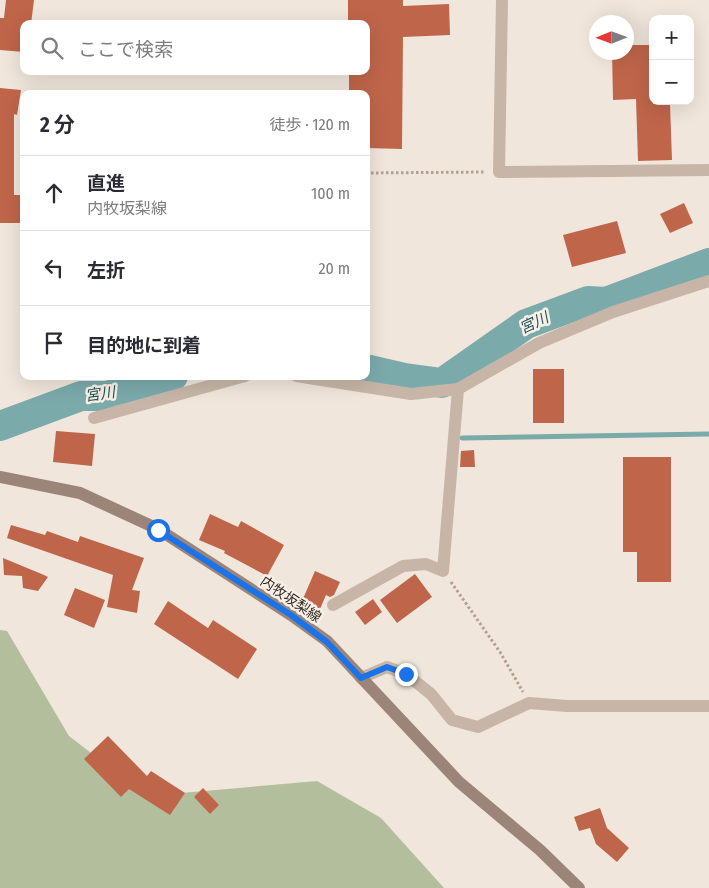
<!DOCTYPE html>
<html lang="ja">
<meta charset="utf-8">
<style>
body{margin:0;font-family:"Fira Sans Condensed","Noto Sans JP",sans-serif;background:#f2f2f3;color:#2b2b33}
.controls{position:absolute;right:15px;top:15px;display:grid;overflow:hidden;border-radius:10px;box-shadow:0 5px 20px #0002}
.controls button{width:45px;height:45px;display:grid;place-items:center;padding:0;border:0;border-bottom:1px solid #e1e1e2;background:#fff;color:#2b2b33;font:25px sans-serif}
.compass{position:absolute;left:589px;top:15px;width:45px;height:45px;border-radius:50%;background:#fff;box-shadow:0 5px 20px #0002;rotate:269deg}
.stop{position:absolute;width:15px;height:15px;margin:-11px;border:4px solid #1a73e8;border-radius:50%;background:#fff}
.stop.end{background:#1a73e8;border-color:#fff;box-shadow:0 1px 5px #0008}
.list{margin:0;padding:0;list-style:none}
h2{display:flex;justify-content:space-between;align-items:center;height:65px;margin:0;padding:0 20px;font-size:21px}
h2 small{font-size:16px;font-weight:400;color:#7c7c81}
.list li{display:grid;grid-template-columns:32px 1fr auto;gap:15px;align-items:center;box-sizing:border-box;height:75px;padding:0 20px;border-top:1px solid #e1e1e2}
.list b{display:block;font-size:19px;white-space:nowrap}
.list p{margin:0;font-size:16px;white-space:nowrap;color:#7c7c81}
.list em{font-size:16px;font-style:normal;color:#7c7c81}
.icon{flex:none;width:28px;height:28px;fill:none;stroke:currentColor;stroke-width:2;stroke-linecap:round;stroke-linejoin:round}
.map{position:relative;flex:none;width:709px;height:888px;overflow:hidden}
.search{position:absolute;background:#fff;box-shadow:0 5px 20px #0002;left:20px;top:20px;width:350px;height:55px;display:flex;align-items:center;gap:12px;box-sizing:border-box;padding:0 18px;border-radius:10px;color:#7c7c81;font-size:19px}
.panel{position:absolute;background:#fff;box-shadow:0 5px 20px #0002;left:20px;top:90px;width:350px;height:290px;border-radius:10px}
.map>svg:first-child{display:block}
</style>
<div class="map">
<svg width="709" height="888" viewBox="0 0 709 888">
<rect width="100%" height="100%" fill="#f0e6db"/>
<!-- green -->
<polygon fill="#b3be9c" points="0,630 7,631 69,736 147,796 317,781 381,818 444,888 0,888"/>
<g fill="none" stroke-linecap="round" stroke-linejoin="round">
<!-- stream -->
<polyline stroke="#7baaab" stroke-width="5" points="462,438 709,434"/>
<!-- river -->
<g stroke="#7baaab" stroke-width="30">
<polyline points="366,369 405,378 442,383 526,324 588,301 606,302 709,263"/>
<polyline points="0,426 81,396 107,396 173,376"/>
</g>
</g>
<!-- building -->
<g fill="#bf654a">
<polygon points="6,0 34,0 31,24 24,24 24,52 0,50 0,18 4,18"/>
<polygon points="348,0 403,0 403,6 449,4 450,35 403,37 402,149 366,148 366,94 349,94 349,71 366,71 367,24 348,24"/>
<polygon points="626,45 652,45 653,104 670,104 672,160 638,161 636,99 613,100 612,52 626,52"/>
<polygon points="0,88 21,90 17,115 14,114 14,195 22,195 23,223 0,223"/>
<polygon points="684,203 693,223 670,233 660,214"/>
<polygon points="617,221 626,253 572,267 563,235"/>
<rect x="533" y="369" width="31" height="54"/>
<polygon points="56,431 95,434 92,466 53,462"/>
<polygon points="474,450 475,467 460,467 461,451"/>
<polygon points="623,457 671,457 671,582 637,582 637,552 623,552"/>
<polygon points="210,514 238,527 241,521 284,545 267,576 224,553 225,551 199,540"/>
<polygon points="11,525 45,535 47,531 78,542 80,536 144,558 132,590 140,591 137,613 107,607 113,575 7,538"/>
<polygon points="3,558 44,575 48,577 38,591 23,588 22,576 4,575"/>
<polygon points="315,571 340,582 334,595 330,597 326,595 320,609 302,601"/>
<polygon points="415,574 432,597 397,623 380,600"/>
<polygon points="75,588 105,600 94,628 64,615"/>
<polygon points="373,599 382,612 365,625 355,612"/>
<polygon points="168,601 208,628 213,620 257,649 238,679 154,624"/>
<polygon points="108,736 147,776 151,771 185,793 170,815 129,789 121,797 84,759"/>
<polygon points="203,788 219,805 210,814 194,797"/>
<polygon points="600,808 607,828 629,848 617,862 596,844 590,828 579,831 574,817"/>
</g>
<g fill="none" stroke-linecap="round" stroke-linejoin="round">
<!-- path -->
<g stroke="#b3a092" stroke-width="3" stroke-dasharray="2.5 2.5" stroke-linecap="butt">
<polyline points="366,173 486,172"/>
<polyline points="451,582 500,652 523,692"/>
</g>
<!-- minor -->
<g stroke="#c7b6a7" stroke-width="12">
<polyline points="502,0 499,172 709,170"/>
<polyline points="296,376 411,394 458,389 539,343 613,312 709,281"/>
<polyline points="94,418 245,376"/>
<polyline points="333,605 403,566 426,564 443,571 458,389"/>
<polyline points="361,678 387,667 406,674 431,694 452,720 478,727 529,703 567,706 709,706"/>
</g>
<!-- secondary -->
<polyline stroke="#9b8579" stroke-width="12" points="0,477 80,493 158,529 291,615 327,641 459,782 540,850 579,888"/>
</g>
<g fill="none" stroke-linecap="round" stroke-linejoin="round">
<!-- route -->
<polyline stroke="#1a73e8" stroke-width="6" points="158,530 291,615 327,642 361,678 387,667 406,674"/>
</g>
<g text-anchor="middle" stroke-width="5" stroke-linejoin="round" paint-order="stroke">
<!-- street labels -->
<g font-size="14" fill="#342b27" stroke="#f8f0e7">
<text transform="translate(291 599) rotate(34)" y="5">内牧坂梨線</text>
</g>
<!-- water labels -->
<g font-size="15" font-style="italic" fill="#1f5053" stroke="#f8f0e7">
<text transform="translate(534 323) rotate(-25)" y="5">宮川</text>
<text transform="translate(100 394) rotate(-8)" y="5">宮川</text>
</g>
</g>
</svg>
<div class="controls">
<button>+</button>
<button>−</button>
</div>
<svg class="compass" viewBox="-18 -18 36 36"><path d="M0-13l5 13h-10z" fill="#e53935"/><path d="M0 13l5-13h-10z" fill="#7c7c81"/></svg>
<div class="stop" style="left:158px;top:530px"></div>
<div class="stop end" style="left:406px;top:674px"></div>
<div class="search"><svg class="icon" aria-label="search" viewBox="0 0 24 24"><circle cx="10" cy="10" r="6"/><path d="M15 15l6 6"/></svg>ここで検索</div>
<section class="panel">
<h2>2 分<small>徒歩 · 120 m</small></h2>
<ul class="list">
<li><svg class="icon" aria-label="ahead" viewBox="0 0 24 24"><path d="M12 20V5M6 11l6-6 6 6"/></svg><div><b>直進</b><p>内牧坂梨線</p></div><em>100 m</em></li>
<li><svg class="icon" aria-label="left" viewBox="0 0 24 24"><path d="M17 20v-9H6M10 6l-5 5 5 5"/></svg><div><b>左折</b></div><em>20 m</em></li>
<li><svg class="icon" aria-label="arrive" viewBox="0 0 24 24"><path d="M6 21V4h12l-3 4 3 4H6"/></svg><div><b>目的地に到着</b></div></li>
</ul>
</section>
</div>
